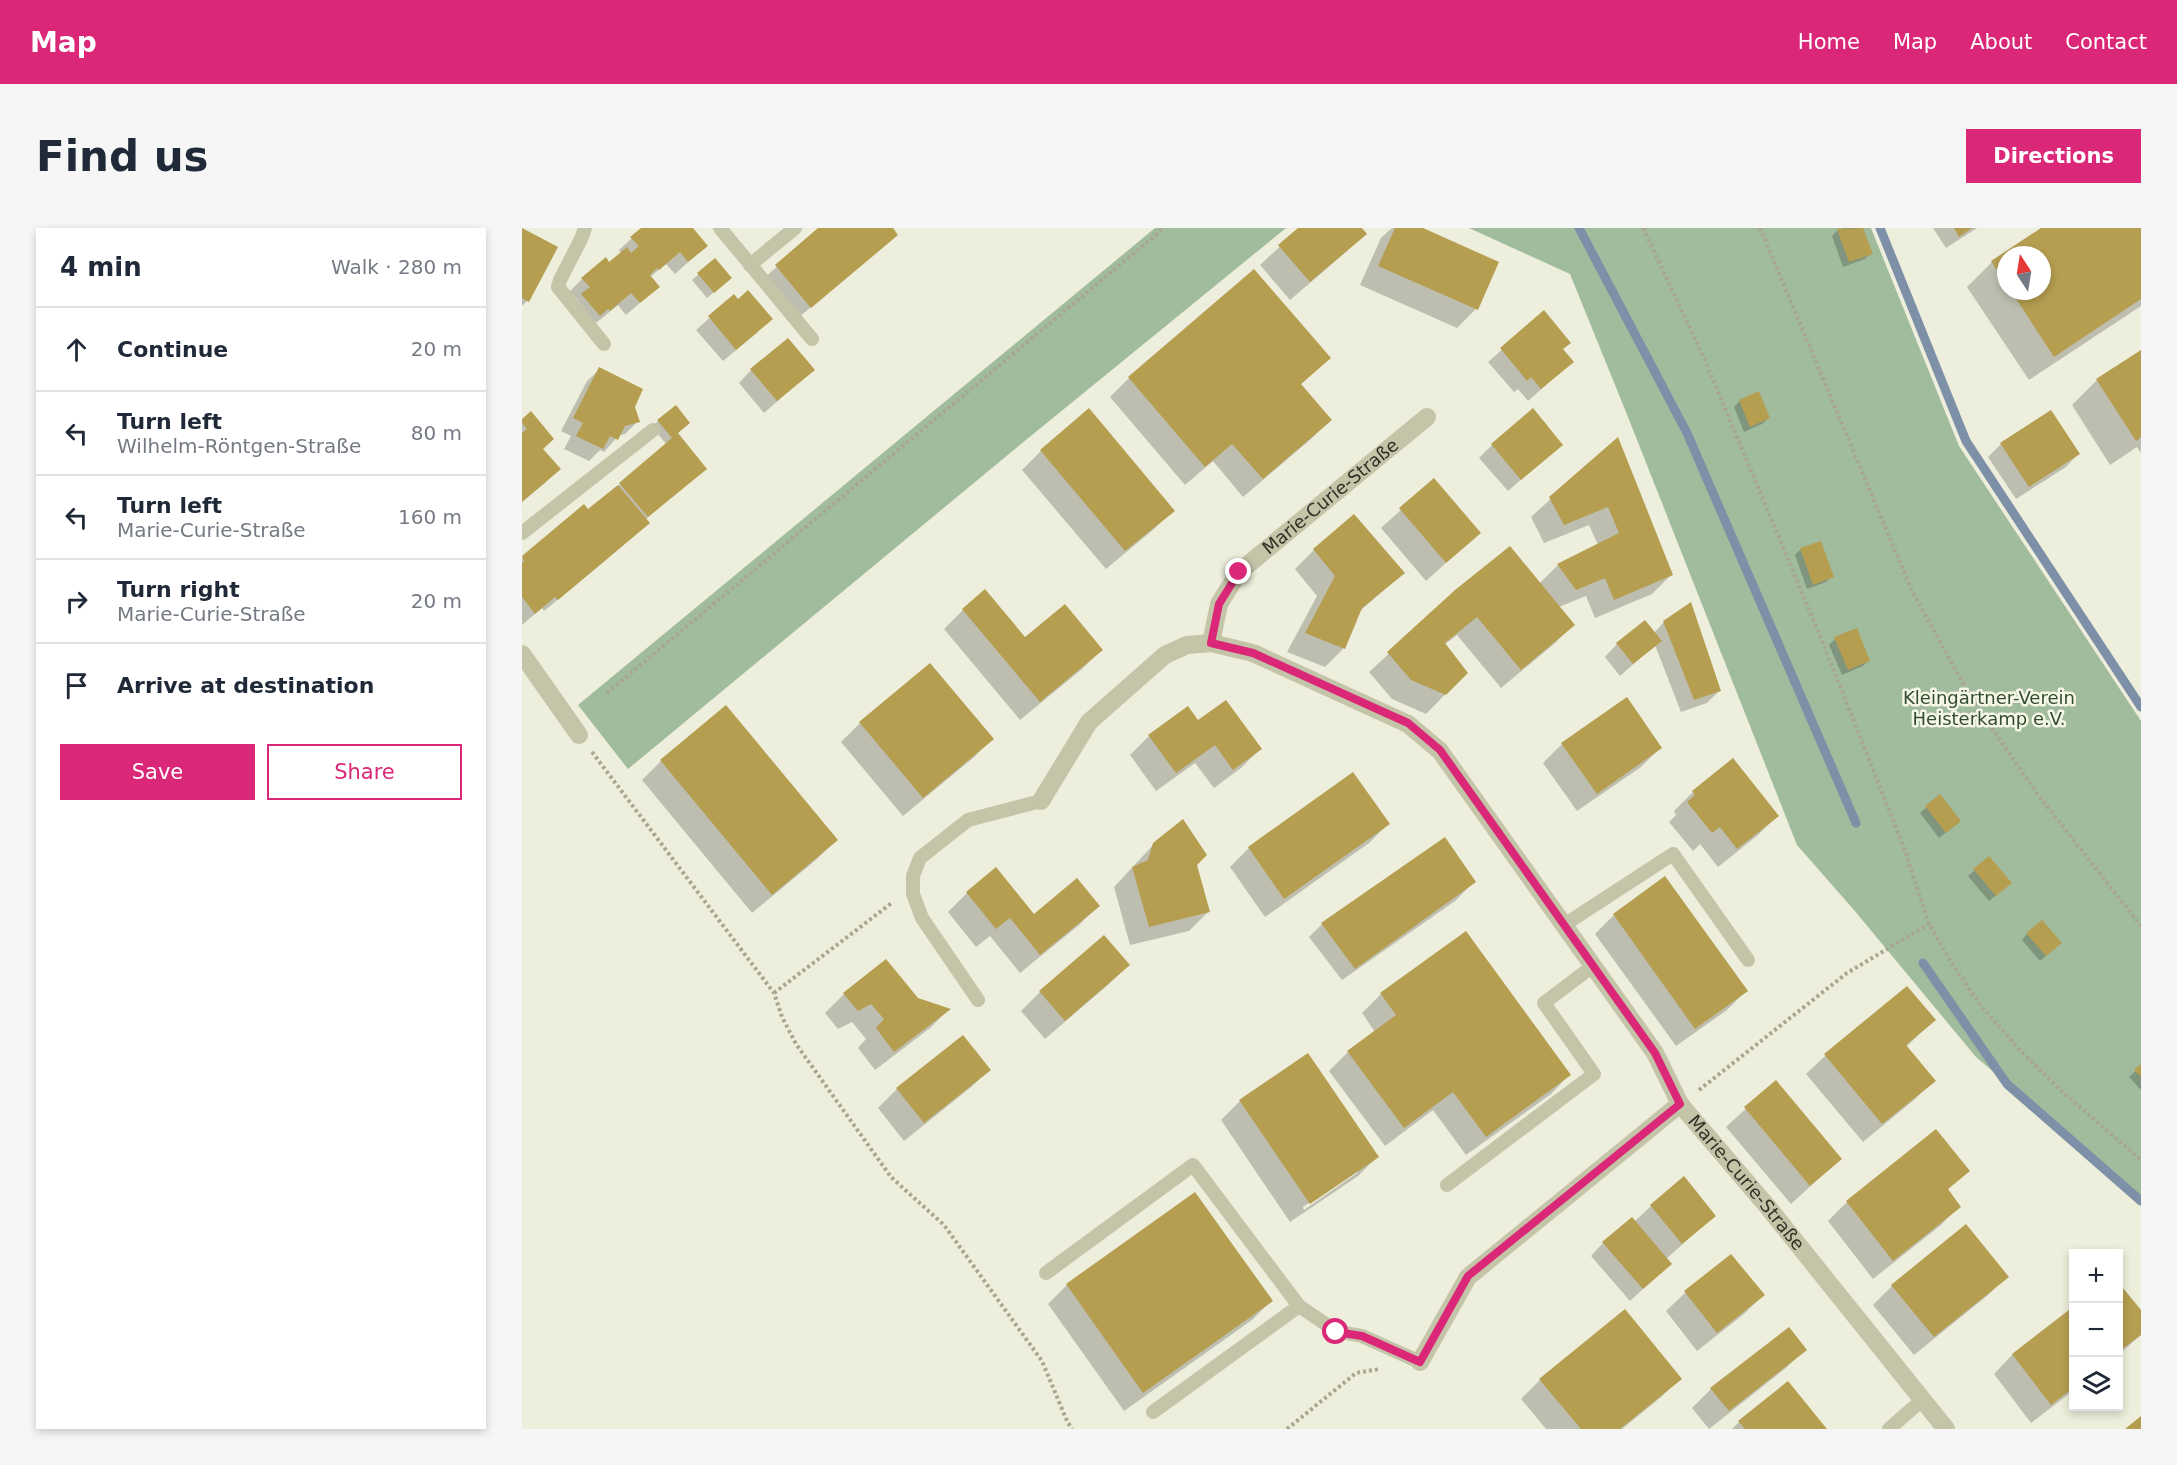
<!DOCTYPE html>
<meta charset="utf-8">
<style>
body{margin:0;font-family:"DejaVu Sans",sans-serif;background:#f6f6f7;color:#1f2937}
.controls{position:absolute;right:18px;bottom:18px;display:grid;overflow:hidden;border-radius:0px;box-shadow:0 3px 9px #0003}
.controls button{width:54px;height:54px;display:grid;place-items:center;padding:0;border:0;border-bottom:2px solid #e0e1e3;background:#fff;color:#1f2937;font:30px sans-serif}
.compass{position:absolute;left:1475px;top:18px;width:54px;height:54px;border-radius:50%;background:#fff;box-shadow:0 3px 9px #0003;rotate:348deg}
.stop{position:absolute;width:18px;height:18px;margin:-14px;border:4px solid #db2777;border-radius:50%;background:#fff}
.stop.end{background:#db2777;border-color:#fff;box-shadow:0 2px 6px #0008}
.list{margin:0;padding:0;list-style:none}
h2{display:flex;justify-content:space-between;align-items:center;height:78px;margin:0;padding:0 24px;font-size:26px}
h2 small{font-size:20px;font-weight:400;color:#747a83}
.list li{display:grid;grid-template-columns:39px 1fr auto;gap:18px;align-items:center;box-sizing:border-box;height:84px;padding:0 24px;border-top:2px solid #e0e1e3}
.list b{display:block;font-size:22px;white-space:nowrap}
.list p{margin:0;font-size:20px;white-space:nowrap;color:#747a83}
.list em{font-size:20px;font-style:normal;color:#747a83}
.actions{display:flex;gap:12px;padding:18px 24px}
.actions a{flex:1;padding:14px 0;border:2px solid #db2777;border-radius:0px;text-align:center;font-size:21px;color:#db2777}
.actions .main{background:#db2777;color:#fff}
.icon{flex:none;width:33px;height:33px;fill:none;stroke:currentColor;stroke-width:2;stroke-linecap:round;stroke-linejoin:round}
.map{position:relative;flex:none;width:1619px;height:1201px;overflow:hidden;border-radius:0px}
header{display:flex;align-items:center;gap:36px;box-sizing:border-box;height:84px;padding:0 30px;background:#db2777;color:#fff}
header strong{font-size:28px}
nav{display:flex;gap:33px;margin-inline-start:auto;font-size:21px}
.intro{display:flex;align-items:center;justify-content:space-between;box-sizing:border-box;height:144px;padding:0 36px}
h1{margin:0;font-size:42px}
.button{padding:15px 27px;border-radius:0px;background:#db2777;color:#fff;font-size:21px;font-weight:700}
main{display:flex;gap:36px;padding:0 36px}
aside{flex:1;background:#fff;border-radius:0px;box-shadow:0 3px 9px #0003}
.map>svg:first-child{display:block}
</style>
<header>
<strong>Map</strong>
<nav><a>Home</a><a>Map</a><a>About</a><a>Contact</a></nav>
</header>
<div class="intro"><h1>Find us</h1><a class="button">Directions</a></div>
<main>
<aside>
<h2>4 min<small>Walk · 280 m</small></h2>
<ul class="list">
<li><svg class="icon" aria-label="ahead" viewBox="0 0 24 24"><path d="M12 20V5M6 11l6-6 6 6"/></svg><div><b>Continue</b></div><em>20 m</em></li>
<li><svg class="icon" aria-label="left" viewBox="0 0 24 24"><path d="M17 20v-9H6M10 6l-5 5 5 5"/></svg><div><b>Turn left</b><p>Wilhelm-Röntgen-Straße</p></div><em>80 m</em></li>
<li><svg class="icon" aria-label="left" viewBox="0 0 24 24"><path d="M17 20v-9H6M10 6l-5 5 5 5"/></svg><div><b>Turn left</b><p>Marie-Curie-Straße</p></div><em>160 m</em></li>
<li><svg class="icon" aria-label="right" viewBox="0 0 24 24"><path d="M7 20v-9h11M14 6l5 5-5 5"/></svg><div><b>Turn right</b><p>Marie-Curie-Straße</p></div><em>20 m</em></li>
<li><svg class="icon" aria-label="arrive" viewBox="0 0 24 24"><path d="M6 21V4h12l-3 4 3 4H6"/></svg><div><b>Arrive at destination</b></div></li>
</ul>
<div class="actions"><a class="main">Save</a><a>Share</a></div>
</aside>
<div class="map">
<svg width="1619" height="1201" viewBox="0 0 1619 1201">
<rect width="100%" height="100%" fill="#edeedb"/>
<!-- green -->
<g fill="#a1bb9d">
<polygon points="633,0 764,0 499,216 106,541 56,477"/>
<polygon points="947,0 1349,0 1437,218 1619,493 1619,970 1454,829 1332,682 1275,617 1106,189 1048,46"/>
</g>
<!-- shadow -->
<g fill="#0003" fill-rule="evenodd">
<polygon points="0,0 5,73 0,78"/>
<polygon points="121,0 169,0 184,18 153,46 144,36 128,49 136,59 104,87 96,77 74,95 73,93 64,99 48,80 56,72 48,63 60,51 87,36 100,26 97,22"/>
<polygon points="299,0 369,0 374,6 275,91 241,51"/>
<polygon points="778,0 838,0 843,5 824,24 768,72 738,37"/>
<polygon points="870,0 897,0 975,35 954,81 935,100 838,57 859,10"/>
<polygon points="1322,0 1340,0 1349,25 1343,31 1321,39 1310,8 1316,2"/>
<polygon points="1411,0 1455,0 1424,20"/>
<path d="M1521 0H1619V78L1507 152 1445 59 1470 34ZM1484 27H1520V63H1484Z"/>
<polygon points="193,32 202,56 185,70 170,52"/>
<polygon points="732,43 807,130 778,157 808,192 789,211 721,269 691,233 663,257 588,169 607,150"/>
<polygon points="212,68 236,104 201,133 174,102"/>
<polygon points="1022,85 1040,122 1050,134 1006,173 996,161 992,164 966,134"/>
<polygon points="1619,124 1619,225 1615,219 1588,237 1550,177 1575,152"/>
<polygon points="78,141 111,179 116,193 103,206 96,208 82,224 78,222 67,233 42,221 49,208 39,203 65,153"/>
<polygon points="229,142 291,142 242,185 217,155"/>
<polygon points="1218,173 1246,190 1240,196 1222,204 1212,179"/>
<polygon points="1528,184 1556,226 1544,239 1494,271 1466,229 1479,216"/>
<polygon points="0,193 20,221 24,254 0,274"/>
<polygon points="136,193 183,240 123,292 84,332 22,383 20,380 0,397 0,330 62,278 66,283 145,217 130,199"/>
<polygon points="1095,211 1149,347 1130,366 1073,390 1064,368 1037,379 1051,397 1032,416 979,460 935,407 922,417 944,445 904,486 870,471 847,444 934,364 1017,356 1036,337 1076,317 1067,297 1022,315 1009,289"/>
<polygon points="970,217 1039,217 986,263 957,230"/>
<polygon points="519,223 651,282 632,301 584,341 500,242"/>
<polygon points="912,252 957,305 904,353 859,300"/>
<polygon points="832,288 881,345 837,384 822,420 803,439 765,424 795,368 773,341 792,322"/>
<polygon points="1279,321 1310,348 1304,354 1285,361 1273,327"/>
<polygon points="441,382 503,411 579,422 560,441 498,492 422,401"/>
<polygon points="1142,394 1198,462 1185,475 1159,484 1133,417 1098,448 1083,429 1095,416 1132,405"/>
<polygon points="1313,411 1347,432 1341,438 1320,447 1307,417"/>
<polygon points="204,479 314,612 295,631 230,685 120,552 139,533"/>
<polygon points="676,494 738,521 719,540 692,560 673,535 634,563 608,527 627,508"/>
<polygon points="338,495 470,511 451,530 381,588 319,514"/>
<polygon points="1040,516 1138,520 1119,539 1055,583 1021,535"/>
<polygon points="1211,533 1255,588 1236,607 1196,639 1178,616 1171,623 1147,594 1154,587 1152,583 1171,564"/>
<polygon points="831,547 866,596 847,615 743,689 708,639 727,620"/>
<polygon points="1418,568 1431,599 1417,610 1398,585"/>
<polygon points="632,616 674,636 686,684 667,703 608,717 592,659"/>
<polygon points="1467,630 1482,661 1467,673 1446,648"/>
<polygon points="952,654 933,673 820,752 787,709 800,696"/>
<polygon points="445,665 512,688 576,678 557,697 498,745 468,708 454,719 426,684"/>
<polygon points="1092,687 1224,763 1205,782 1154,818 1073,706"/>
<polygon points="1505,706 1532,721 1518,733 1500,712"/>
<polygon points="606,737 587,756 523,811 499,783 518,764"/>
<polygon points="322,766 395,771 426,782 408,800 353,842 336,820 344,811 330,794 316,801 303,785"/>
<polygon points="859,766 1047,847 1029,866 944,927 911,882 863,918 807,843 826,824 853,804 840,785"/>
<polygon points="1412,792 1384,819 1412,852 1393,871 1341,914 1284,846 1303,828"/>
<path d="M786 827 855 929 836 948 768 994 699 892 718 873ZM835 942V945L782 982 781 979Z"/>
<polygon points="1619,838 1619,862 1607,849"/>
<polygon points="467,842 448,860 382,913 356,880 375,861"/>
<polygon points="1253,854 1318,931 1269,976 1204,899"/>
<polygon points="1414,903 1446,943 1425,962 1437,978 1419,997 1351,1051 1306,993 1325,974"/>
<polygon points="672,966 749,1073 730,1092 602,1183 526,1076 545,1057"/>
<polygon points="1129,978 1192,988 1144,1031 1148,1036 1108,1073 1069,1028 1081,1015 1112,994"/>
<polygon points="1485,1048 1466,1067 1392,1127 1351,1077 1370,1058"/>
<polygon points="1596,1056 1619,1085 1619,1107 1596,1127"/>
<polygon points="1163,1065 1241,1067 1222,1086 1175,1123 1144,1083"/>
<polygon points="1552,1080 1552,1162 1509,1195 1472,1146 1490,1127"/>
<polygon points="1283,1121 1264,1140 1187,1201 1170,1180 1189,1161"/>
<polygon points="1158,1150 1139,1169 1100,1201 1024,1201 999,1171 1018,1152"/>
<polygon points="1217,1194 1303,1201 1210,1201"/>
</g>
<g fill="none" stroke-linecap="round" stroke-linejoin="round">
<!-- stream -->
<g stroke="#7d90a7" stroke-width="9">
<polyline points="1057,0 1165,205 1334,595"/>
<polyline points="1358,0 1444,213 1619,479"/>
<polyline points="1401,735 1485,856 1619,973"/>
</g>
</g>
<!-- building -->
<g fill="#b69e51">
<polygon points="0,0 36,19 7,74 0,70"/>
<polygon points="119,0 171,0 186,18 166,34 158,24 137,42 135,40 128,47 138,59 118,75 109,65 88,83 86,81 78,88 59,66 68,59 59,50 84,29 87,34 105,19 109,25 117,18 108,9"/>
<polygon points="296,0 371,0 376,7 289,80 253,37"/>
<polygon points="776,0 840,0 845,6 788,54 756,17"/>
<polygon points="873,0 901,0 977,34 956,82 856,38"/>
<polygon points="1341,0 1351,26 1327,34 1315,1"/>
<polygon points="1432,0 1450,0 1437,9"/>
<polygon points="1519,0 1619,0 1619,71 1532,129 1489,63 1520,63 1520,27 1484,27 1484,56 1469,33"/>
<polygon points="193,30 210,50 192,65 175,45"/>
<polygon points="732,41 809,130 779,156 810,192 741,251 710,216 683,239 606,149"/>
<polygon points="226,62 251,91 214,122 186,88 212,66 216,71"/>
<polygon points="1022,82 1049,115 1041,121 1052,134 1019,161 1009,149 1005,153 978,120"/>
<polygon points="266,110 293,142 255,173 228,141"/>
<polygon points="1619,122 1619,209 1614,213 1574,151"/>
<polygon points="77,139 121,161 113,179 118,194 103,198 96,212 88,208 81,221 54,208 61,195 51,190"/>
<polygon points="1237,163 1248,190 1228,199 1217,172"/>
<polygon points="154,177 168,195 156,205 185,241 126,289 97,255 150,210 135,192"/>
<polygon points="567,180 653,283 603,323 518,222"/>
<polygon points="1011,180 1041,217 999,252 969,216"/>
<polygon points="1529,182 1558,226 1507,259 1478,215"/>
<polygon points="9,183 32,211 21,221 39,241 0,274 0,205 5,201 0,195 0,191"/>
<polygon points="1096,209 1151,347 1092,372 1083,350 1054,362 1035,336 1097,305 1086,279 1042,297 1027,269"/>
<polygon points="912,250 959,305 924,335 877,280"/>
<polygon points="96,257 128,295 36,372 33,369 13,386 0,369 0,335 2,333 0,328 62,276 66,281"/>
<polygon points="832,286 883,345 840,380 823,421 783,405 813,348 791,321"/>
<polygon points="1299,313 1312,349 1291,357 1278,320"/>
<polygon points="988,318 1053,397 999,442 955,389 923,415 946,445 924,467 889,452 865,424 933,362"/>
<polygon points="463,361 503,409 543,376 581,422 518,474 440,381"/>
<polygon points="1169,374 1199,463 1172,472 1141,393"/>
<polygon points="1123,392 1140,413 1111,436 1094,415"/>
<polygon points="1335,400 1348,433 1326,442 1312,409"/>
<polygon points="408,435 472,511 401,570 337,494"/>
<polygon points="1105,469 1140,520 1075,566 1039,515"/>
<polygon points="704,472 740,521 711,542 693,517 654,545 626,507 666,478 676,492"/>
<polygon points="204,477 316,612 250,667 138,532"/>
<polygon points="1211,530 1257,588 1215,621 1198,599 1190,605 1165,574 1173,567 1170,563"/>
<polygon points="831,544 868,596 762,671 726,619"/>
<polygon points="1418,566 1439,593 1424,605 1403,578"/>
<polygon points="661,591 685,627 675,637 688,684 627,699 610,639 626,632 631,615"/>
<polygon points="923,609 954,654 833,741 799,695"/>
<polygon points="1467,628 1490,655 1474,668 1451,641"/>
<polygon points="474,639 512,686 555,650 578,678 518,727 488,690 474,701 444,664"/>
<polygon points="1143,648 1226,763 1173,801 1091,686"/>
<polygon points="1520,692 1540,715 1524,728 1504,705"/>
<polygon points="944,703 1049,847 964,909 931,864 882,900 825,823 874,787 858,765"/>
<polygon points="582,707 608,737 543,793 517,763"/>
<polygon points="364,731 396,770 429,781 372,824 354,800 362,791 349,776 336,783 321,765"/>
<polygon points="1385,758 1414,792 1384,817 1414,853 1360,896 1302,826"/>
<polygon points="441,807 469,842 402,895 374,860"/>
<polygon points="786,825 857,929 788,976 717,872"/>
<polygon points="1619,836 1619,849 1612,842"/>
<polygon points="1254,852 1320,931 1288,958 1222,879"/>
<polygon points="1414,901 1448,943 1426,961 1439,979 1371,1033 1324,973"/>
<polygon points="1162,948 1194,988 1160,1016 1128,977"/>
<polygon points="673,964 751,1073 621,1165 544,1056"/>
<polygon points="1110,989 1150,1036 1121,1061 1080,1014"/>
<polygon points="1444,996 1487,1049 1412,1109 1369,1057"/>
<polygon points="1209,1026 1243,1067 1195,1105 1162,1063"/>
<polygon points="1596,1054 1619,1082 1619,1107 1596,1124"/>
<polygon points="1552,1078 1552,1159 1529,1177 1490,1126"/>
<polygon points="1103,1081 1160,1151 1098,1201 1059,1201 1017,1151"/>
<polygon points="1267,1099 1285,1122 1207,1183 1188,1160"/>
<polygon points="1266,1153 1305,1201 1223,1201 1216,1193"/>
<polygon points="1619,1188 1619,1201 1603,1201"/>
</g>
<g fill="none" stroke-linecap="round" stroke-linejoin="round">
<!-- path -->
<g stroke="#a8a68d" stroke-width="4" stroke-dasharray="3 3" stroke-linecap="butt">
<polyline points="1121,0 1182,130 1301,415 1382,620 1407,696 1429,734 1456,774 1496,820 1536,860 1619,932"/>
<polyline points="1238,0 1390,363 1449,470 1516,567 1619,698"/>
<polyline points="85,465 642,0"/>
<polyline points="70,524 252,765 260,789 274,816 369,949 422,997 520,1133 545,1193 550,1201"/>
<polyline points="252,765 371,674"/>
<polyline points="1177,862 1325,745 1407,696"/>
<polyline points="765,1201 834,1145 858,1141"/>
</g>
<!-- lane -->
<g stroke="#c4c4a8" stroke-width="14">
<polyline points="63,0 60,9 38,52 36,59 82,116"/>
<polyline points="198,0 290,111"/>
<polyline points="228,37 273,0"/>
<polyline points="0,305 131,202"/>
<polyline points="1042,697 1151,626 1226,732"/>
<polyline points="456,772 400,690 391,666 391,648 398,630 446,592 519,573"/>
<polyline points="925,957 1072,846 1022,775 1071,738"/>
<polyline points="524,1045 671,937 777,1078 814,1103 840,1108 898,1134"/>
<polyline points="631,1184 777,1078"/>
<polyline points="1367,1201 1400,1172"/>
</g>
<!-- street -->
<g stroke="#c4c4a8" stroke-width="18">
<path id="s1" d="M689 415 697 376 717 344 905 189"/>
<polyline points="0,426 57,507"/>
<path id="s2" d="M519 573 567 494 643 427 665 417 689 415 731 425 886 496 918 523 1133 825 1158 876 1245 978 1424 1201"/>
<polyline points="898,1134 946,1049 1158,876"/>
</g>
</g>
<g fill="none" stroke-linecap="round" stroke-linejoin="round">
<!-- route -->
<polyline stroke="#db2777" stroke-width="8" points="717,344 697,376 689,415 731,425 886,495 918,522 1133,825 1158,876 946,1048 898,1134 840,1108 814,1104"/>
</g>
<g text-anchor="middle" stroke-width="5" stroke-linejoin="round" paint-order="stroke">
<!-- street labels -->
<g font-size="18" fill="#323027" stroke="#f5f6e6">
<text dy="6" stroke="none"><textPath href="#s1" startOffset="196">Marie-Curie-Straße</textPath></text>
<text dy="6" stroke="none"><textPath href="#s2" startOffset="1028">Marie-Curie-Straße</textPath></text>
</g>
<!-- park labels -->
<g font-size="18" fill="#324d2e" stroke="#f5f6e6">
<text x="1467" y="476">Kleingärtner-Verein<tspan x="1467" dy="21">Heisterkamp e.V.</tspan></text>
</g>
</g>
</svg>
<div class="controls">
<button>+</button>
<button>−</button>
<button><svg class="icon" aria-label="layers" viewBox="0 0 24 24"><path d="M12 4l9 5-9 5-9-5zM3 14l9 5 9-5"/></svg></button>
</div>
<svg class="compass" viewBox="-18 -18 36 36"><path d="M0-13l5 13h-10z" fill="#e53935"/><path d="M0 13l5-13h-10z" fill="#747a83"/></svg>
<div class="stop" style="left:814px;top:1104px"></div>
<div class="stop end" style="left:717px;top:344px"></div>
</div>
</main>
